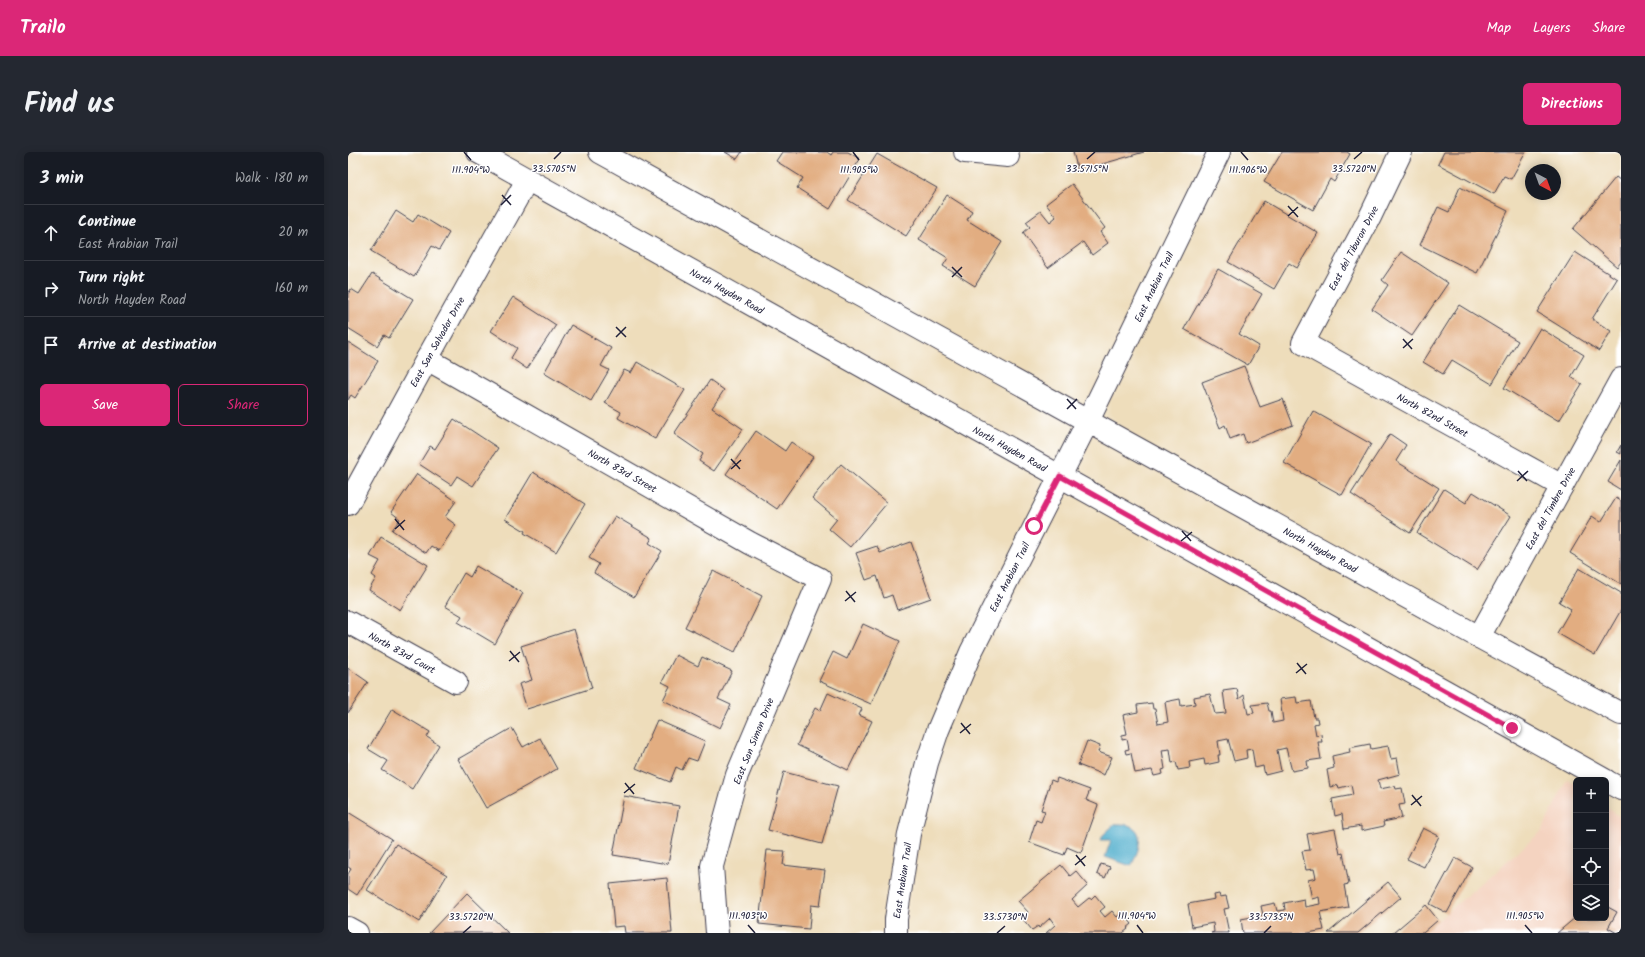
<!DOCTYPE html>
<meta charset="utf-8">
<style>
body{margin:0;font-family:Kalam,sans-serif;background:#242831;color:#f1f3f6}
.controls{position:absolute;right:12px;bottom:12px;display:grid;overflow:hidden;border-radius:6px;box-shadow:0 2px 10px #0003}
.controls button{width:36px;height:36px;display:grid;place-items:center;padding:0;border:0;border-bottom:1px solid #363941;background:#171b24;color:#f1f3f6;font:20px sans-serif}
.compass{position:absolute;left:1177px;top:12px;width:36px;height:36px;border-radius:50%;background:#171b24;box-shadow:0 2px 10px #0003;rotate:139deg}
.stop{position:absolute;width:12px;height:12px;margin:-9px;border:3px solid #db2777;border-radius:50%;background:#fff}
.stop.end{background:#db2777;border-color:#fff;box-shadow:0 1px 4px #0008}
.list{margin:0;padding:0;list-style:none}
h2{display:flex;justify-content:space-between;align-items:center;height:52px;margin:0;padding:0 16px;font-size:17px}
h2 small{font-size:13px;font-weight:400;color:#9ea1a6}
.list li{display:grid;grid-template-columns:26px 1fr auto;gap:12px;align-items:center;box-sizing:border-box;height:56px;padding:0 16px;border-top:1px solid #363941}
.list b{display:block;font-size:15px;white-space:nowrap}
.list p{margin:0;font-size:13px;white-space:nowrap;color:#9ea1a6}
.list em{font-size:13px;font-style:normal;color:#9ea1a6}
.actions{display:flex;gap:8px;padding:12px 16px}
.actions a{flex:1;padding:9px 0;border:1px solid #db2777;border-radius:6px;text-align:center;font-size:14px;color:#db2777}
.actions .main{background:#db2777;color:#fff}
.icon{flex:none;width:22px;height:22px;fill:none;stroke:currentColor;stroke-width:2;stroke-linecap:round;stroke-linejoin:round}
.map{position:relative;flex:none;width:1273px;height:781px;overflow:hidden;border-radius:6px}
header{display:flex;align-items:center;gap:24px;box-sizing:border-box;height:56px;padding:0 20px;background:#db2777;color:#fff}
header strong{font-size:19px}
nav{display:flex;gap:22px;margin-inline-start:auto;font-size:14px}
.intro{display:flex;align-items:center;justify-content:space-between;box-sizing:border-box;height:96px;padding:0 24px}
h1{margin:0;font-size:28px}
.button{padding:10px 18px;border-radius:6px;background:#db2777;color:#fff;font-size:14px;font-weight:700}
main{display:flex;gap:24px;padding:0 24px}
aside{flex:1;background:#171b24;border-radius:6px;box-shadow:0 2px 10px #0003}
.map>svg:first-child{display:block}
</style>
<header>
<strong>Trailo</strong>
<nav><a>Map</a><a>Layers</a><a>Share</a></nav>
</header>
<div class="intro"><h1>Find us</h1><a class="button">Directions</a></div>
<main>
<aside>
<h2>3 min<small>Walk · 180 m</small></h2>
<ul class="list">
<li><svg class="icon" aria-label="ahead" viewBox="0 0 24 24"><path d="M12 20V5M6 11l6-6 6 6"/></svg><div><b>Continue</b><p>East Arabian Trail</p></div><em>20 m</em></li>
<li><svg class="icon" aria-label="right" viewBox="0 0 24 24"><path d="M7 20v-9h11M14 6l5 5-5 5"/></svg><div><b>Turn right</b><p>North Hayden Road</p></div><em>160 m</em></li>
<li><svg class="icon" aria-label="arrive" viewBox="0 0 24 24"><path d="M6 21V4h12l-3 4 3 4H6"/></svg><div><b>Arrive at destination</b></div></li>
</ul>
<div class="actions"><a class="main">Save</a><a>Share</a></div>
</aside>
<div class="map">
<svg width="1273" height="781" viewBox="0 0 1273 781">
<rect width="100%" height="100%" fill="#fff"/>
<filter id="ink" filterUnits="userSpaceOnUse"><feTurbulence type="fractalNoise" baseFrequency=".025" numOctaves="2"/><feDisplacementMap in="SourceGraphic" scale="8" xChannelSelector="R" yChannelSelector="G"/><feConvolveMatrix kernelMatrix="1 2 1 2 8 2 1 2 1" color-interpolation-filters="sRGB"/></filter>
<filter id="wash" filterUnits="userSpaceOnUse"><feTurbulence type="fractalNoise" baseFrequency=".012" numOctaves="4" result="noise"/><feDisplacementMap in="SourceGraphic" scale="16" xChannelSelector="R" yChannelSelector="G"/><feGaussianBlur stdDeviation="0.9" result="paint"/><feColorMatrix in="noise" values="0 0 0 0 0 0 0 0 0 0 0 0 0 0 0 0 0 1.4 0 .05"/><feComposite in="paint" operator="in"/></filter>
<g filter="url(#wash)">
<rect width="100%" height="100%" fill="#edb"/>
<!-- built -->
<polygon fill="#f4d3c0" points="1219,627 1228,632 1228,766 1258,766 1258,654 1273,666 1273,781 1075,781 1194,679"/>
<!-- water -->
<path fill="#4caccb" stroke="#376783" d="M767 672C799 670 794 694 783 714L757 705 763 688H753L755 683Z"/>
<g id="blocks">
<!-- building -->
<g fill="#e2ad81">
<polygon points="377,0 394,0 389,7"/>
<polygon points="434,0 479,0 483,3 485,0 500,0 512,7 482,57 449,36 455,26 428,9"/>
<polygon points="725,0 796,0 730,19"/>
<polygon points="934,0 999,0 1002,2 986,30 982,27 965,58 916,30"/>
<polygon points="1096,0 1178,0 1163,27 1156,24 1146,42 1090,12"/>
<polygon points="529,2 589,36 558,84 500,48"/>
<polygon points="1268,25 1273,29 1273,110 1269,115 1225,77"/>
<polygon points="724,32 757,76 752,80 760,91 744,103 735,90 700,116 675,81 682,75 678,70 693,59 702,70 708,65 698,52"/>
<polygon points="1112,35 1160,59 1129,121 1072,93 1090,55 1101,60"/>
<polygon points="599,43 624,59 619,68 654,90 627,134 595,114 600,106 571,88"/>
<polygon points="916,49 970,81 949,116 941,111 926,137 880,110"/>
<polygon points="48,59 65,70 70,62 101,81 91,98 84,94 66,125 23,99"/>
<polygon points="1053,100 1100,131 1064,184 1024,157 1040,133 1034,128"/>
<polygon points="1227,100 1269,127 1244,167 1263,179 1251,199 1189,160"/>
<polygon points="870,117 914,142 891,182 911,194 900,213 836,177"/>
<polygon points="24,122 65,147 41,186 36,183 29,194 0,176 0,142 3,137 11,142"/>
<polygon points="165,145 208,173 179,217 163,206 169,196 143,179"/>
<polygon points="1111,153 1170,189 1144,232 1104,208 1095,222 1075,210"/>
<polygon points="223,173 263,196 253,214 261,218 243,249 196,221"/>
<polygon points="1192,176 1236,203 1223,225 1234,232 1211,269 1156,236"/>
<polygon points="0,190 30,209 7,246 3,243 0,248"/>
<polygon points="289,210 337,238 307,287 270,266 273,260 257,251 276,218 283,221"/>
<polygon points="896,214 912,255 935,247 945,273 898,291 895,282 882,287 877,273 872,276 854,230"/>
<polygon points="362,228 376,238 364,256 395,277 366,319 351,309 355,302 326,282"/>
<polygon points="965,259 1023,292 994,343 936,311"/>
<polygon points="106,267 150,296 125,334 109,324 103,333 71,312 82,294 87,297"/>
<polygon points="408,279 437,299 443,290 465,305 429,357 378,322"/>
<polygon points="1042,282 1058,293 1048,309 1091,336 1062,381 1003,342"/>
<polygon points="1273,293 1273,302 1269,300"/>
<polygon points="1273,308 1273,338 1260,330"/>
<polygon points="493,312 539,351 502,395 481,377 489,367 464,346"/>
<polygon points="185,320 237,352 208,400 176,381 177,379 157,367"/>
<polygon points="69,322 108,349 97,365 108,373 91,399 83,394 78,401 44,378 52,367 43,360"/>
<polygon points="1096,337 1118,351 1125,340 1163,364 1129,418 1069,381"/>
<polygon points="1268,346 1273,349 1273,432 1222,401 1244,364 1253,370"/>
<polygon points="267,364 304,386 301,391 314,399 286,445 246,421 251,412 241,406"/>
<polygon points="33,385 80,413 52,458 21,438 28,426 24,423 32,409 22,404"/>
<polygon points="563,390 583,446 549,458 544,443 536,446 529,424 518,428 508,401 529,394 532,401"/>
<polygon points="128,414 175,441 147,492 110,470 114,464 97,454 116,421 122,425"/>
<polygon points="1231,416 1273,441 1273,458 1247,503 1209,481 1223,457 1211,450"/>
<polygon points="365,419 414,444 387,500 337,475"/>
<polygon points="515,472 552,489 523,552 471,529 485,500 499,507"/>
<polygon points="226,477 244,536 179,557 171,532 184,528 173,494"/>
<polygon points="328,503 350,514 354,505 384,519 370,547 383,553 372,576 315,548 322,534 314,530"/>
<polygon points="0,516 20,530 0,561"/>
<polygon points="889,537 891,547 896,543 900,562 906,561 904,553 919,551 921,559 923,559 925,571 935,569 932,547 948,545 949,551 963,549 966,566 969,566 970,571 966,572 968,583 973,582 974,590 970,590 973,607 959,609 960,616 944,619 938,596 929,598 933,619 917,623 915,614 907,616 904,597 898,598 899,606 886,609 880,587 870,589 872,603 870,603 871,610 857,613 856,607 841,610 842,616 830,618 828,610 824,611 822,597 814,598 817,617 814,618 815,622 806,624 804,618 787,621 783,601 778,602 777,598 781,597 779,587 774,588 774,583 779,582 775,563 790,560 789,553 804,551 805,557 807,557 810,572 820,570 817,550 832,547 833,554 847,552 846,545 862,542 867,562 878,561 875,539"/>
<polygon points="480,541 514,557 511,563 524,569 500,618 449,593 467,556 472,559"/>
<polygon points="44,557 82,580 79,585 91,593 64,637 34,618 40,609 20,597"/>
<polygon points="309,568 357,589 349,609 340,606 334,618 328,615 322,630 288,616"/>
<polygon points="164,576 175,595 192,586 209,617 138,656 110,607"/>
<polygon points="739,589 752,594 750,600 764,605 756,623 730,613"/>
<polygon points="1022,592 1023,597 1040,594 1043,607 1049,606 1052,622 1030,628 1032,637 1047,634 1048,637 1054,636 1057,652 1051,653 1054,666 1035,670 1036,674 1013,679 1013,674 996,677 994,662 987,664 984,647 1005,643 1003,633 991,636 990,633 982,635 979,618 986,616 984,604 1002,600 1001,596"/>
<polygon points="436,620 490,634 474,692 420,678"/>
<polygon points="709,626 742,638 738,648 750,653 733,701 719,695 716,703 681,690 688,668 693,670 697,659 693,658 703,628 708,630"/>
<polygon points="276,644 331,654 320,712 265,703"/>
<polygon points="0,660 44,687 9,743 0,737 0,722 3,717 0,715"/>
<polygon points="1075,676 1091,684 1076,715 1059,707"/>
<polygon points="987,677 992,702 995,701 1001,732 996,733 1000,755 972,760 976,778 960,781 895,781 893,767 915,763 913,754 927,751 929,759 937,758 936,751 956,747 957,755 972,752 971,745 964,747 960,728 968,726 966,717 958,718 954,699 962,698 959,682"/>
<polygon points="48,692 99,723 71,770 19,738"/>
<polygon points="419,698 437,699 435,713 477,718 472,754 463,753 461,777 411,772"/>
<polygon points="1107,706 1124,715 1099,761 1082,752"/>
<polygon points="753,712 762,715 757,726 749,722"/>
<polygon points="713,713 722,724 728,719 740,733 724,748 730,755 741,746 743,747 747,743 757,755 752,759 757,765 764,759 769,765 774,760 784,772 779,776 780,777 775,781 698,781 707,773 702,766 691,776 690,774 684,778 674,766 680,760 670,749"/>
<polygon points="319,726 324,781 277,781 276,774 266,775 262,732"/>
<polygon points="1040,730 1053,745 1010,781 980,781"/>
<polygon points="119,741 160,781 81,781"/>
<polygon points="871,742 872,745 878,744 881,756 876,757 881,781 863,781 866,780 865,771 844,775 840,752 867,747 866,743"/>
<polygon points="1078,753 1090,768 1075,781 1045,781"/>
<polygon points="1258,754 1269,760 1260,776 1269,781 1209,781 1228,765 1228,766 1258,766"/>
</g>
</g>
</g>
<g filter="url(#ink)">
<use href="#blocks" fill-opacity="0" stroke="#413e4e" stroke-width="1"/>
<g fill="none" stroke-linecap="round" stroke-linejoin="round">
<!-- minor casing -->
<g stroke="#413e4e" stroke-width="24">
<g id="minor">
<polyline points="617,0 660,4"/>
<path id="s1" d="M1053 0 1022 65 955 191 1214 334"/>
<path id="s2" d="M79 207 402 391 472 427 389 623 364 714 369 781"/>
<path id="s3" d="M0 352 79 207 179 28"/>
<path id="s4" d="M0 470 108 530"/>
<path id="s5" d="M1131 485 1273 227"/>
<polyline points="0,776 9,781"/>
</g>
</g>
<!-- tertiary casing -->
<g stroke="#413e4e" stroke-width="24">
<g id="tertiary">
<path id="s6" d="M548 781V767L561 682 579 611 590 578 623 500 740 269 871 0"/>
</g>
</g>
<!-- secondary casing -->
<g stroke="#413e4e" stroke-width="24">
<g id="secondary">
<path id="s7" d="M130 0 1257 628"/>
<path id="s8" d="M252 0 1131 485 1273 562"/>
<polyline points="1258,629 1273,637"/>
</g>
</g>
<!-- minor -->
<use href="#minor" stroke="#fff" stroke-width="22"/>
<!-- tertiary -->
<use href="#tertiary" stroke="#fff" stroke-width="22"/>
<!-- secondary -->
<use href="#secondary" stroke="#fff" stroke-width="22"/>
</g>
</g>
<g fill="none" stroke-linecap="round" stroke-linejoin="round" filter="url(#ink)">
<!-- route -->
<polyline stroke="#db2777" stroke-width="5" points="686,374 712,324 1164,576"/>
</g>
<!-- ticks -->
<path fill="none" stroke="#22223b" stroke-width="1.5" d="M116 0 123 8M505 0 511 8M893 0 900 8M206 7 213 0M739 7 747 0M1006 7 1014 0M154 43 163 53M153 53 163 43M940 54 950 65M940 64 950 55M604 115 614 125M604 125 614 115M268 175 278 185M268 185 278 175M1055 187 1064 197M1055 196 1065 187M719 247 728 257M719 257 729 247M383 307 392 317M383 317 393 308M1170 319 1179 329M1169 329 1180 319M47 367 56 378M47 377 57 368M834 379 843 389M833 389 844 380M498 439 507 450M497 449 508 440M162 499 171 510M161 509 172 500M949 511 958 522M948 521 959 512M613 571 622 582M612 581 623 572M277 631 286 642M276 641 287 632M1064 643 1073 654M1063 653 1074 644M728 703 737 714M727 713 738 704M400 773 407 781M789 773 795 781M1177 773 1184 781M115 781 123 774M649 781 657 774M916 781 923 774"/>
<g text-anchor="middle" stroke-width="3" stroke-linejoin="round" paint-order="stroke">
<!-- street labels -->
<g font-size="10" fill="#22223b" stroke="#fff">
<text transform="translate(1005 96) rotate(-62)" y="4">East del Tiburon Drive</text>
<text dy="4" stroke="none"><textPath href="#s6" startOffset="701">East Arabian Trail</textPath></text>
<text dy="4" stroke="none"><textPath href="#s7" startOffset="285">North Hayden Road</textPath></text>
<text dy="4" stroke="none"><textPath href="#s3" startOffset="185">East San Salvador Drive</textPath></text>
<text dy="4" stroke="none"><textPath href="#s1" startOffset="363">North 82nd Street</textPath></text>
<text dy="4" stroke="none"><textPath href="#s7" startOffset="609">North Hayden Road</textPath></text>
<text dy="4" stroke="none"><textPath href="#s2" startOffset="225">North 83rd Street</textPath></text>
<text dy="4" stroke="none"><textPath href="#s5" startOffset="147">East del Timbre Drive</textPath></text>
<text dy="4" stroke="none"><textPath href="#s8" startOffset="823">North Hayden Road</textPath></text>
<text dy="4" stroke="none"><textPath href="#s6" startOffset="377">East Arabian Trail</textPath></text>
<text dy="4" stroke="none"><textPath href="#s4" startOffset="62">North 83rd Court</textPath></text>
<text transform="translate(405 589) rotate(-68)" y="4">East San Simon Drive</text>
<text dy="4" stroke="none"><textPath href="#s6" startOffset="53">East Arabian Trail</textPath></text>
</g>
</g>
<g font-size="10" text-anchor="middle" fill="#22223b" stroke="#fff" stroke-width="3" stroke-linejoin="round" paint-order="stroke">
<text x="206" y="20">33.5705°N</text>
<text x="739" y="20">33.5715°N</text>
<text x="1006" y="20">33.5720°N</text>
<text x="123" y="21">111.904°W</text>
<text x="511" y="21">111.905°W</text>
<text x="900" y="21">111.906°W</text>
<text x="400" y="767">111.903°W</text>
<text x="789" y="767">111.904°W</text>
<text x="1177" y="767">111.905°W</text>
<text x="123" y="768">33.5720°N</text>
<text x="657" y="768">33.5730°N</text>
<text x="923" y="768">33.5735°N</text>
</g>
</svg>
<div class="controls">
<button>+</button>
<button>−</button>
<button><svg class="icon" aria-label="locate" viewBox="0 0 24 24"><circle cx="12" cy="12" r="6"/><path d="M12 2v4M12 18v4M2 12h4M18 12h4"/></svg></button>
<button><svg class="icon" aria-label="layers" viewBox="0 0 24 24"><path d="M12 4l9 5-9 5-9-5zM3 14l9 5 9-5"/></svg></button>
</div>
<svg class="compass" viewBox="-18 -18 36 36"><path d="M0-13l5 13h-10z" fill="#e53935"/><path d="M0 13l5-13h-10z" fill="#9ea1a6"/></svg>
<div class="stop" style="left:686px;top:374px"></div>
<div class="stop end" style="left:1164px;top:576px"></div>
</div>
</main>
